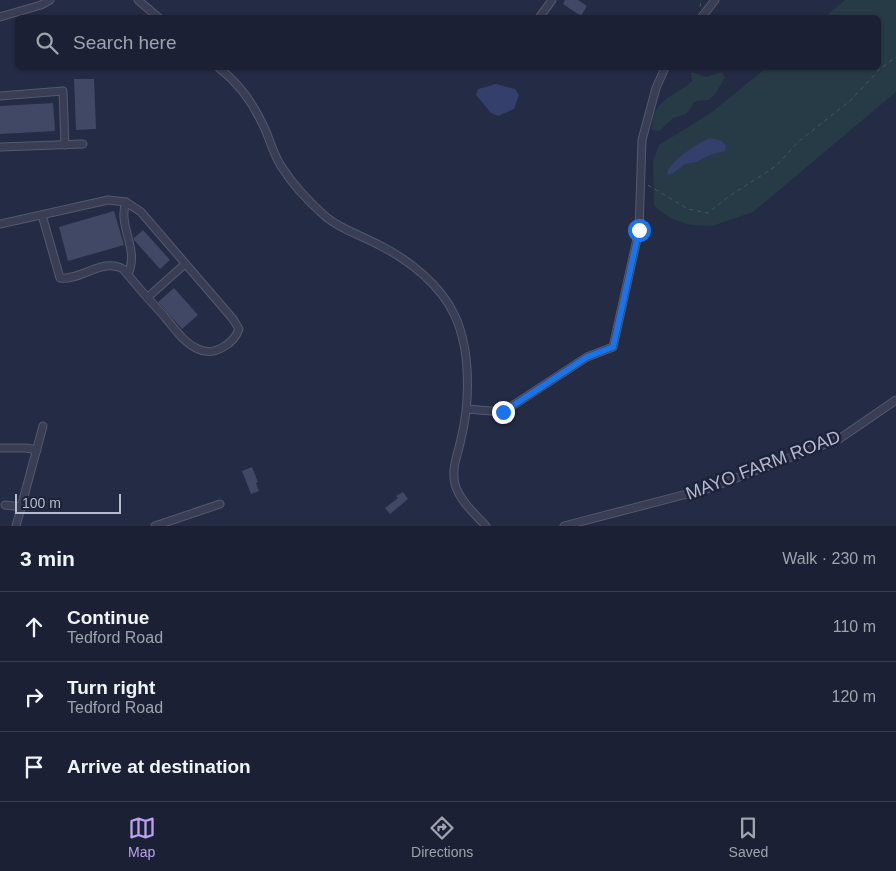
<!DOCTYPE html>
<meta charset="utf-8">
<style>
body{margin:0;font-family:Arial,sans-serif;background:#24283c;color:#f1f3f6}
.scale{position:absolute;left:15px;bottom:12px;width:106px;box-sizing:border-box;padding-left:5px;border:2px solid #b6bace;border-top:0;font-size:14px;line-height:18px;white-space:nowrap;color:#b6bace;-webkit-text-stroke:4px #1d233a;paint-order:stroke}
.stop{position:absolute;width:15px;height:15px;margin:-11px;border:4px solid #1a73e8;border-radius:50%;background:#fff}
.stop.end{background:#1a73e8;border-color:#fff;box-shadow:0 1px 5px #0008}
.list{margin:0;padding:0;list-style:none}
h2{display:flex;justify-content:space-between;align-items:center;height:65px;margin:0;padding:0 20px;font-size:21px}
h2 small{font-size:16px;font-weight:400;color:#a0a3ac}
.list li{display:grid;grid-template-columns:32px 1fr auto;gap:15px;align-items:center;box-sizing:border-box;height:70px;padding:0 20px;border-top:1px solid #393e4f}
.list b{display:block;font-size:19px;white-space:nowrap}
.list p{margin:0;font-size:16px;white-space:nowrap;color:#a0a3ac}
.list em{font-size:16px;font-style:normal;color:#a0a3ac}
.icon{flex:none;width:28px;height:28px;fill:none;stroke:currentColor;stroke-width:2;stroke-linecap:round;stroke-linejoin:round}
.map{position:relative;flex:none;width:896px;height:526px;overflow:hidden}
.search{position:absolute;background:#1b2034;box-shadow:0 1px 4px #0004;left:15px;right:15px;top:15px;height:55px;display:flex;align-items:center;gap:12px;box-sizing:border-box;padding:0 18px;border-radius:8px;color:#a0a3ac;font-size:19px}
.sheet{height:275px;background:#1b2034}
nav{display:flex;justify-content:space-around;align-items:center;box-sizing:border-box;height:70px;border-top:1px solid #393e4f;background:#1b2034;font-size:14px;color:#a0a3ac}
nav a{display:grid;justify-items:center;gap:2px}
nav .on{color:#bca0f2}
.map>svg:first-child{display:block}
</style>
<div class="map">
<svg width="896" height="526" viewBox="0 0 896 526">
<rect width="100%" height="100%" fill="#242b45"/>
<!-- green -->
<g fill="#263b46">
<polygon points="845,0 896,0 896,92 753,212 712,226 690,225 670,218 654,206 653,161 659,145 712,112 766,68 878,68 878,18 825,17"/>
<path d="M692 72 706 77 722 72 725 77 716 93 709 100C689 101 697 101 686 114L673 118 659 131 652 130C652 102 669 98 689 84L692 81 691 73Z"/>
</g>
<!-- water -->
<g fill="#343f6c">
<polygon points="496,84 515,89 519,95 514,109 498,116 491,113 476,95 478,89"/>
<path d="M710 138 722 141 726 146 725 151 710 155 696 162 685 164 673 173 668 175 667 173C673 159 696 144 710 138Z"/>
</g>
<!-- building -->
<g fill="#404865">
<polygon points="565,0 578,0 587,6 581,16 563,4"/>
<polygon points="74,79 94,79 96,129 76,130"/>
<polygon points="53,103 55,131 0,134 0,106"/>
<polygon points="114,211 124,245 68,261 59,227"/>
<polygon points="143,230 170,260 160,269 134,240 134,238"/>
<polygon points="174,288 198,315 182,329 158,302"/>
<polygon points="252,467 258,482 256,483 259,491 251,494 242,471"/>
<polygon points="403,492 408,499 390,514 385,508 398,498 396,496"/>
</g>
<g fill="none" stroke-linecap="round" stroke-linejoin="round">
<!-- minor casing -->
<g stroke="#54596f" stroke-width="9">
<g id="minor">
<polyline points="138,0 159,18"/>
<polyline points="0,17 41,5 50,0"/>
<polyline points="539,18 552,0"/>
<polyline points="701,18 715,0"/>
<path d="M219 68C237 82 251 100 261 121 269 135 272 152 281 166 293 185 309 202 326 217 342 230 361 235 379 245 409 260 441 285 455 316 471 351 470 403 461 439 458 454 451 469 455 484 459 500 475 514 486 526"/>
<polyline points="0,96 63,91 65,145"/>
<polyline points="0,147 83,144"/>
<path d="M126 202C117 226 140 249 128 274"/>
<path d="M0 224 108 200 126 202 141 212 233 319 239 329C234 344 213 357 198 349 184 343 174 328 164 316 150 301 136 285 123 269 104 257 80 281 60 278L42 215"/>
<polyline points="148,297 185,264"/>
<polyline points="467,409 503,412 587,357 613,347 639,230 642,140 656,88 665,68"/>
<polyline points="0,448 26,448 37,450"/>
<polyline points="5,505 22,507"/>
<polyline points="16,526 43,426"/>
<polyline points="155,526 220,504"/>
<polyline points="564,526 710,488 839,439 896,400"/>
</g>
</g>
<!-- path -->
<g stroke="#41575f" stroke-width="1" stroke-dasharray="4 4" stroke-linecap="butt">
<polyline points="700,7 701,0"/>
<polyline points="648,185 688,209 708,213 728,197 776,166 798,142 851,100 880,69 896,57"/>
</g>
<!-- minor -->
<use href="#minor" stroke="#393e54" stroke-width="7"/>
</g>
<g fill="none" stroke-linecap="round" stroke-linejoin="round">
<!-- route -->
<polyline stroke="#1a73e8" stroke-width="6" points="503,412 587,357 613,347 639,230"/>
</g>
<g text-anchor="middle" stroke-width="5" stroke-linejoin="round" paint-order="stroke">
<!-- street labels -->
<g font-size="18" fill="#b6bace" stroke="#1d233a">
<text transform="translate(763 465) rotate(-21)" y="6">MAYO FARM ROAD</text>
</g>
</g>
</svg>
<div class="scale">100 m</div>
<div class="stop" style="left:639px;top:230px"></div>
<div class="stop end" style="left:503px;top:412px"></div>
<div class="search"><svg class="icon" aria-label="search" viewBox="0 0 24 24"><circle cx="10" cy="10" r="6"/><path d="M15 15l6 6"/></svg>Search here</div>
</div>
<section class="sheet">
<h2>3 min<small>Walk · 230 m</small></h2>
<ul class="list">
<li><svg class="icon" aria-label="ahead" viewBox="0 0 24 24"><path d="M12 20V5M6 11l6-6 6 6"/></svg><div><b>Continue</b><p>Tedford Road</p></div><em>110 m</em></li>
<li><svg class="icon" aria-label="right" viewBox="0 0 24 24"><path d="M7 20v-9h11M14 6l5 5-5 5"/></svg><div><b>Turn right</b><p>Tedford Road</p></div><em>120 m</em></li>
<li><svg class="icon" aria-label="arrive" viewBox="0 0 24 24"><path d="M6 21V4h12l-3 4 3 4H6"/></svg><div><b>Arrive at destination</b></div></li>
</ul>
</section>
<nav>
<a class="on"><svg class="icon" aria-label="map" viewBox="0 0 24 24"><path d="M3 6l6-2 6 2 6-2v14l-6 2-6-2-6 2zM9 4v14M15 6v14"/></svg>Map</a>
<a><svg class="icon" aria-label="directions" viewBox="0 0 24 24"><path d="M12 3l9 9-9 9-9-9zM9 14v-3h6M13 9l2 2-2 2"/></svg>Directions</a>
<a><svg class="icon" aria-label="saved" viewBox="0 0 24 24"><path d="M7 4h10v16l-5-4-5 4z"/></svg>Saved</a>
</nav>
